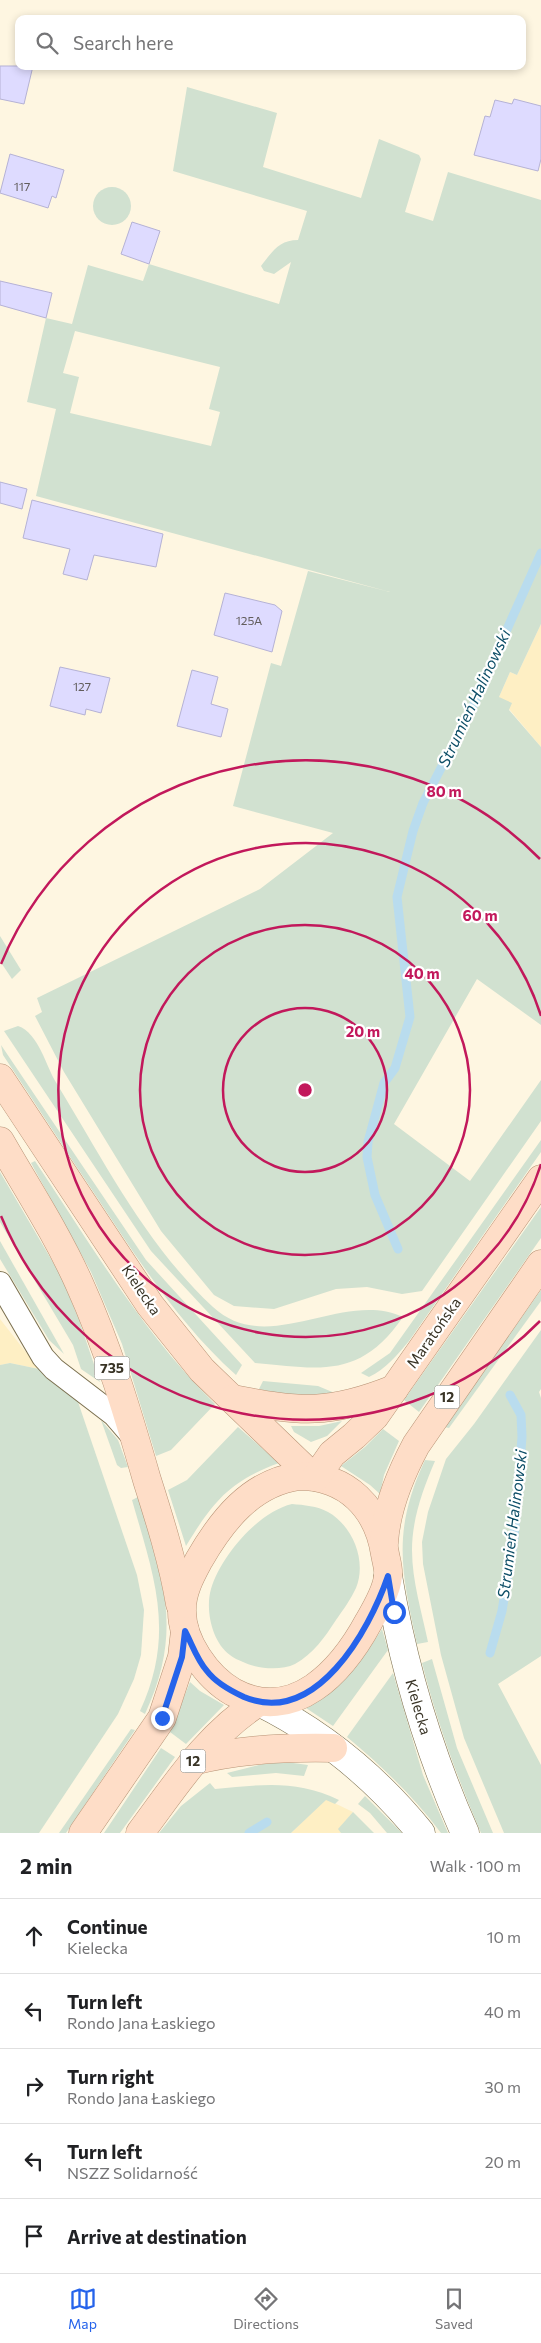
<!DOCTYPE html>
<meta charset="utf-8">
<style>
body{margin:0;font-family:Commissioner,sans-serif;background:#f2f2f2;color:#202124}
.stop{position:absolute;width:15px;height:15px;margin:-11px;border:4px solid #2563eb;border-radius:50%;background:#fff}
.stop.end{background:#2563eb;border-color:#fff;box-shadow:0 1px 5px #0008}
.list{margin:0;padding:0;list-style:none}
h2{display:flex;justify-content:space-between;align-items:center;height:65px;margin:0;padding:0 20px;font-size:21px}
h2 small{font-size:16px;font-weight:400;color:#757577}
.list li{display:grid;grid-template-columns:32px 1fr auto;gap:15px;align-items:center;box-sizing:border-box;height:75px;padding:0 20px;border-top:1px solid #e0e0e0}
.list b{display:block;font-size:19px;white-space:nowrap}
.list p{margin:0;font-size:16px;white-space:nowrap;color:#757577}
.list em{font-size:16px;font-style:normal;color:#757577}
.icon{flex:none;width:28px;height:28px;fill:none;stroke:currentColor;stroke-width:2;stroke-linecap:round;stroke-linejoin:round}
.map{position:relative;flex:none;width:541px;height:1833px;overflow:hidden}
.search{position:absolute;background:#fff;box-shadow:0 2px 8px #0003;left:15px;right:15px;top:15px;height:55px;display:flex;align-items:center;gap:12px;box-sizing:border-box;padding:0 18px;border-radius:10px;color:#757577;font-size:19px}
.sheet{height:440px;background:#fff}
nav{display:flex;justify-content:space-around;align-items:center;box-sizing:border-box;height:70px;border-top:1px solid #e0e0e0;background:#fff;font-size:14px;color:#757577}
nav a{display:grid;justify-items:center;gap:2px}
nav .on{color:#2563eb}
.map>svg:first-child{display:block}
</style>
<div class="map">
<svg width="541" height="1833" viewBox="0 0 541 1833">
<rect width="100%" height="100%" fill="#fef6e1"/>
<!-- built -->
<g fill="#feefc4">
<polygon points="541,624 541,747 499,697 510,672 517,675"/>
<polygon points="0,1319 39,1369 10,1363 0,1365"/>
<polygon points="326,1799 353,1812 339,1829 341,1833 291,1833"/>
</g>
<!-- green -->
<g fill="#d1e1d0" fill-rule="evenodd">
<path d="M187 87 277 113 263 167 361 198 379 139 419 155 421 159 405 212 433 221 448 172 541 200V624L517 675 510 672 499 697 512 703 509 710 541 747V1025L477 979 394 1124 470 1181 541 1080V1121L422 1291 402 1294 367 1287 336 1289 274 1309 234 1306 214 1295 161 1231 64 1072 35 1016 42 1012 37 998 260 889 333 833 233 806 271 663 281 666 308 571 390 592 36 496 56 409 27 402 46 318 72 324 88 265 143 281 149 264 279 304 291 262 274 274 264 271 261 266C272 252 279 240 298 240L307 211 173 171ZM75 331 220 367 209 409 220 412 211 446 70 413 79 377 63 373Z"/>
<circle cx="112" cy="206" r="19"/>
<polygon points="0,936 21,970 12,979 0,961"/>
<path d="M18 1026C39 1033 46 1067 57 1084 104 1161 146 1245 213 1307 268 1358 342 1289 403 1317 360 1379 321 1369 255 1363L151 1251 4 1031Z"/>
<path d="M1 1045 146 1260 242 1365 236 1375C180 1325 139 1261 98 1199 66 1151 35 1103 3 1055Z"/>
<path d="M541 1140V1152L409 1341C397 1355 386 1369 369 1377L361 1373 390 1353Z"/>
<path d="M35 1161C91 1245 143 1333 215 1404L171 1450 156 1456 122 1344 91 1272 31 1163Z"/>
<polygon points="0,1172 61,1276 79,1320 100,1382 81,1369 73,1345 0,1222"/>
<polygon points="541,1207 541,1238 419,1412 404,1400"/>
<polygon points="0,1241 64,1354 49,1340 0,1259"/>
<polygon points="541,1290 541,1301 449,1428 444,1427"/>
<polygon points="541,1330 541,1389 539,1392 541,1398 541,1656 498,1684 541,1765 541,1833 504,1833 464,1738 441,1655 423,1564 422,1542 428,1512 446,1459 474,1424"/>
<polygon points="10,1363 39,1369 77,1399 137,1575 144,1610 141,1655 134,1679 118,1714 39,1833 0,1833 0,1365"/>
<path d="M263 1381 318 1386 337 1394C310 1398 285 1396 259 1389Z"/>
<polygon points="101,1420 118,1440 128,1467 121,1468 117,1465"/>
<polygon points="342,1421 327,1436 311,1442 294,1432 291,1426 319,1426"/>
<path d="M238 1427 279 1463C229 1481 213 1502 186 1546L168 1490 187 1480Z"/>
<polygon points="383,1429 399,1441 384,1475 380,1494 370,1485 341,1466 365,1447"/>
<path d="M425 1460 435 1461C423 1489 412 1519 412 1550 412 1581 422 1613 428 1642L417 1644C401 1570 392 1531 425 1460Z"/>
<path d="M138 1497C163 1579 184 1630 145 1714L140 1711C176 1633 154 1577 132 1500Z"/>
<path d="M292 1504C304 1505 317 1506 328 1512 353 1526 367 1561 356 1588 351 1599 343 1610 336 1620 325 1637 313 1654 295 1664 281 1671 257 1669 243 1662 239 1660 233 1658 230 1655 212 1642 205 1610 211 1589 221 1556 258 1512 292 1504Z"/>
<path d="M382 1629 388 1650 333 1726 303 1706C342 1691 360 1663 382 1629Z"/>
<path d="M432 1659 457 1748 493 1833H481C457 1777 437 1722 422 1663Z"/>
<path d="M393 1673 423 1775 448 1833H441C414 1797 382 1766 347 1737Z"/>
<polygon points="190,1682 200,1691 224,1705 186,1744 170,1732"/>
<polygon points="131,1729 135,1730 66,1833 59,1833"/>
<polygon points="161,1748 175,1757 120,1833 104,1833"/>
<polygon points="286,1762 308,1765 304,1776 276,1773 232,1777 227,1773 263,1764"/>
<path d="M210 1783 215 1789C260 1785 296 1779 339 1800L335 1804 326 1800 291 1833H159L181 1806Z"/>
<polygon points="365,1796 402,1833 387,1833 370,1813 358,1804"/>
<polygon points="353,1812 374,1833 341,1833 338,1829"/>
</g>
<g fill="none" stroke-linecap="round" stroke-linejoin="round">
<!-- stream -->
<g stroke="#b9dcee" stroke-width="9">
<polyline points="398,1249 375,1195 367,1157 368,1142 384,1083 395,1068 410,1017 397,897 413,831 423,803 472,708 541,553"/>
<polyline points="490,1653 502,1611 514,1538 522,1437 521,1415 510,1395"/>
<polyline points="249,1833 267,1822"/>
</g>
</g>
<!-- building -->
<g fill="#dedbff" stroke="#b5b2d5">
<polygon points="0,66 33,66 24,104 0,99"/>
<polygon points="514,99 541,106 541,159 538,171 474,155 485,116 490,117 495,100 512,104"/>
<polygon points="10,154 64,170 56,198 52,196 48,208 0,193"/>
<polygon points="132,222 160,231 149,264 121,254"/>
<polygon points="0,281 52,293 46,318 0,305"/>
<polygon points="0,482 27,489 22,509 0,503"/>
<polygon points="32,500 163,534 156,567 94,555 87,580 63,574 70,549 23,538"/>
<polygon points="225,593 275,605 282,611 272,652 214,635"/>
<polygon points="60,667 110,678 101,713 86,709 85,715 50,706"/>
<polygon points="192,670 218,677 211,704 228,709 221,737 177,726"/>
</g>
<g fill="none" stroke-linecap="round" stroke-linejoin="round">
<!-- street casing -->
<g stroke="#7b7050" stroke-width="24">
<polyline id="street" points="0,1283 43,1357 54,1369 114,1415 133,1437"/>
</g>
<!-- secondary casing -->
<g stroke="#7b7050" stroke-width="29">
<g id="secondary">
<path d="M388 1576C403 1665 428 1750 465 1833"/>
<path d="M261 1703C323 1734 378 1780 421 1833"/>
</g>
</g>
<!-- primary casing -->
<g stroke="#b89376" stroke-width="29">
<g id="primary">
<polyline points="0,1078 150,1305 202,1370 312,1476"/>
<path d="M0 1141C27 1188 57 1234 79 1283 108 1347 128 1414 147 1480 160 1521 173 1562 180 1604"/>
<path d="M233 1399C301 1412 329 1415 394 1389"/>
<path d="M299 1476C347 1476 378 1508 385 1554 386 1560 389 1569 388 1576 387 1590 376 1609 369 1621 342 1671 294 1725 233 1692 207 1677 181 1641 182 1609 182 1591 191 1575 199 1560 222 1520 251 1483 299 1476Z"/>
<polyline points="316,1477 332,1454 354,1436 375,1416 541,1179"/>
<path d="M384 1543C386 1508 400 1475 416 1445L541 1264"/>
<path d="M193 1761C239 1749 286 1747 333 1748"/>
<polyline points="83,1833 162,1718 182,1657 185,1631"/>
<path d="M140 1833C175 1786 208 1734 259 1702"/>
</g>
</g>
<!-- street -->
<use href="#street" stroke="#fff" stroke-width="22"/>
<!-- secondary -->
<use href="#secondary" stroke="#fff" stroke-width="28"/>
<!-- primary -->
<use href="#primary" stroke="#feddc7" stroke-width="28"/>
</g>
<g fill="none" stroke-linecap="round" stroke-linejoin="round">
<!-- route -->
<path stroke="#2563eb" stroke-width="6" d="M162 1718 182 1657 185 1631C192 1644 197 1660 207 1671 216 1683 231 1691 244 1697 316 1727 369 1631 388 1576L394 1612"/>
</g>
<!-- distance rings -->
<g fill="none" stroke="#c2185b" stroke-width="2.5">
<circle cx="305" cy="1090" r="82"/>
<circle cx="305" cy="1090" r="165"/>
<path d="M541 1164A247 247 0 1 1 541 1016"/>
<path d="M540 1321A329 329 0 0 1 1 1216M1 964A329 329 0 0 1 540 859"/>
</g>
<g text-anchor="middle" stroke-width="4.5" stroke-linejoin="round" paint-order="stroke">
<!-- number labels -->
<g font-size="12" fill="#625d5c">
<text x="22" y="191">117</text>
<text x="249" y="625">125A</text>
<text x="82" y="691">127</text>
</g>
<!-- shield labels -->
<g fill="#fff" stroke="#747066" stroke-width="1">
<rect x="94.5" y="1356.5" width="35" height="23" rx="4"/>
<rect x="434.5" y="1385.5" width="25" height="23" rx="4"/>
<rect x="180.5" y="1749.5" width="25" height="23" rx="4"/>
</g>
<g font-size="14" font-weight="bold" fill="#383325">
<text x="112" y="1373">735</text>
<text x="447" y="1402">12</text>
<text x="193" y="1766">12</text>
</g>
<!-- street labels -->
<g font-size="15" fill="#383325" stroke="#fff">
<text transform="translate(141 1290) rotate(56)" y="5">Kielecka</text>
<text transform="translate(434 1333) rotate(-55)" y="5">Maratońska</text>
<text transform="translate(418 1707) rotate(74)" y="5">Kielecka</text>
</g>
<!-- water labels -->
<g font-size="16" font-style="italic" fill="#0d4e67" stroke="#fff">
<text transform="translate(474 698) rotate(-65)" y="6">Strumień Halinowski</text>
<text transform="translate(512 1524) rotate(-83)" y="6">Strumień Halinowski</text>
</g>
</g>
<circle cx="305" cy="1090" r="8" fill="#c2185b" stroke="#fff" stroke-width="2.5"/>
<g font-size="15" text-anchor="middle" font-weight="bold" fill="#c2185b" stroke="#fff" stroke-width="4.5" stroke-linejoin="round" paint-order="stroke">
<text x="444" y="797">80 m</text>
<text x="480" y="921">60 m</text>
<text x="422" y="979">40 m</text>
<text x="363" y="1037">20 m</text>
</g>
</svg>
<div class="stop" style="left:394px;top:1612px"></div>
<div class="stop end" style="left:162px;top:1718px"></div>
<div class="search"><svg class="icon" aria-label="search" viewBox="0 0 24 24"><circle cx="10" cy="10" r="6"/><path d="M15 15l6 6"/></svg>Search here</div>
</div>
<section class="sheet">
<h2>2 min<small>Walk · 100 m</small></h2>
<ul class="list">
<li><svg class="icon" aria-label="ahead" viewBox="0 0 24 24"><path d="M12 20V5M6 11l6-6 6 6"/></svg><div><b>Continue</b><p>Kielecka</p></div><em>10 m</em></li>
<li><svg class="icon" aria-label="left" viewBox="0 0 24 24"><path d="M17 20v-9H6M10 6l-5 5 5 5"/></svg><div><b>Turn left</b><p>Rondo Jana Łaskiego</p></div><em>40 m</em></li>
<li><svg class="icon" aria-label="right" viewBox="0 0 24 24"><path d="M7 20v-9h11M14 6l5 5-5 5"/></svg><div><b>Turn right</b><p>Rondo Jana Łaskiego</p></div><em>30 m</em></li>
<li><svg class="icon" aria-label="left" viewBox="0 0 24 24"><path d="M17 20v-9H6M10 6l-5 5 5 5"/></svg><div><b>Turn left</b><p>NSZZ Solidarność</p></div><em>20 m</em></li>
<li><svg class="icon" aria-label="arrive" viewBox="0 0 24 24"><path d="M6 21V4h12l-3 4 3 4H6"/></svg><div><b>Arrive at destination</b></div></li>
</ul>
</section>
<nav>
<a class="on"><svg class="icon" aria-label="map" viewBox="0 0 24 24"><path d="M3 6l6-2 6 2 6-2v14l-6 2-6-2-6 2zM9 4v14M15 6v14"/></svg>Map</a>
<a><svg class="icon" aria-label="directions" viewBox="0 0 24 24"><path d="M12 3l9 9-9 9-9-9zM9 14v-3h6M13 9l2 2-2 2"/></svg>Directions</a>
<a><svg class="icon" aria-label="saved" viewBox="0 0 24 24"><path d="M7 4h10v16l-5-4-5 4z"/></svg>Saved</a>
</nav>
